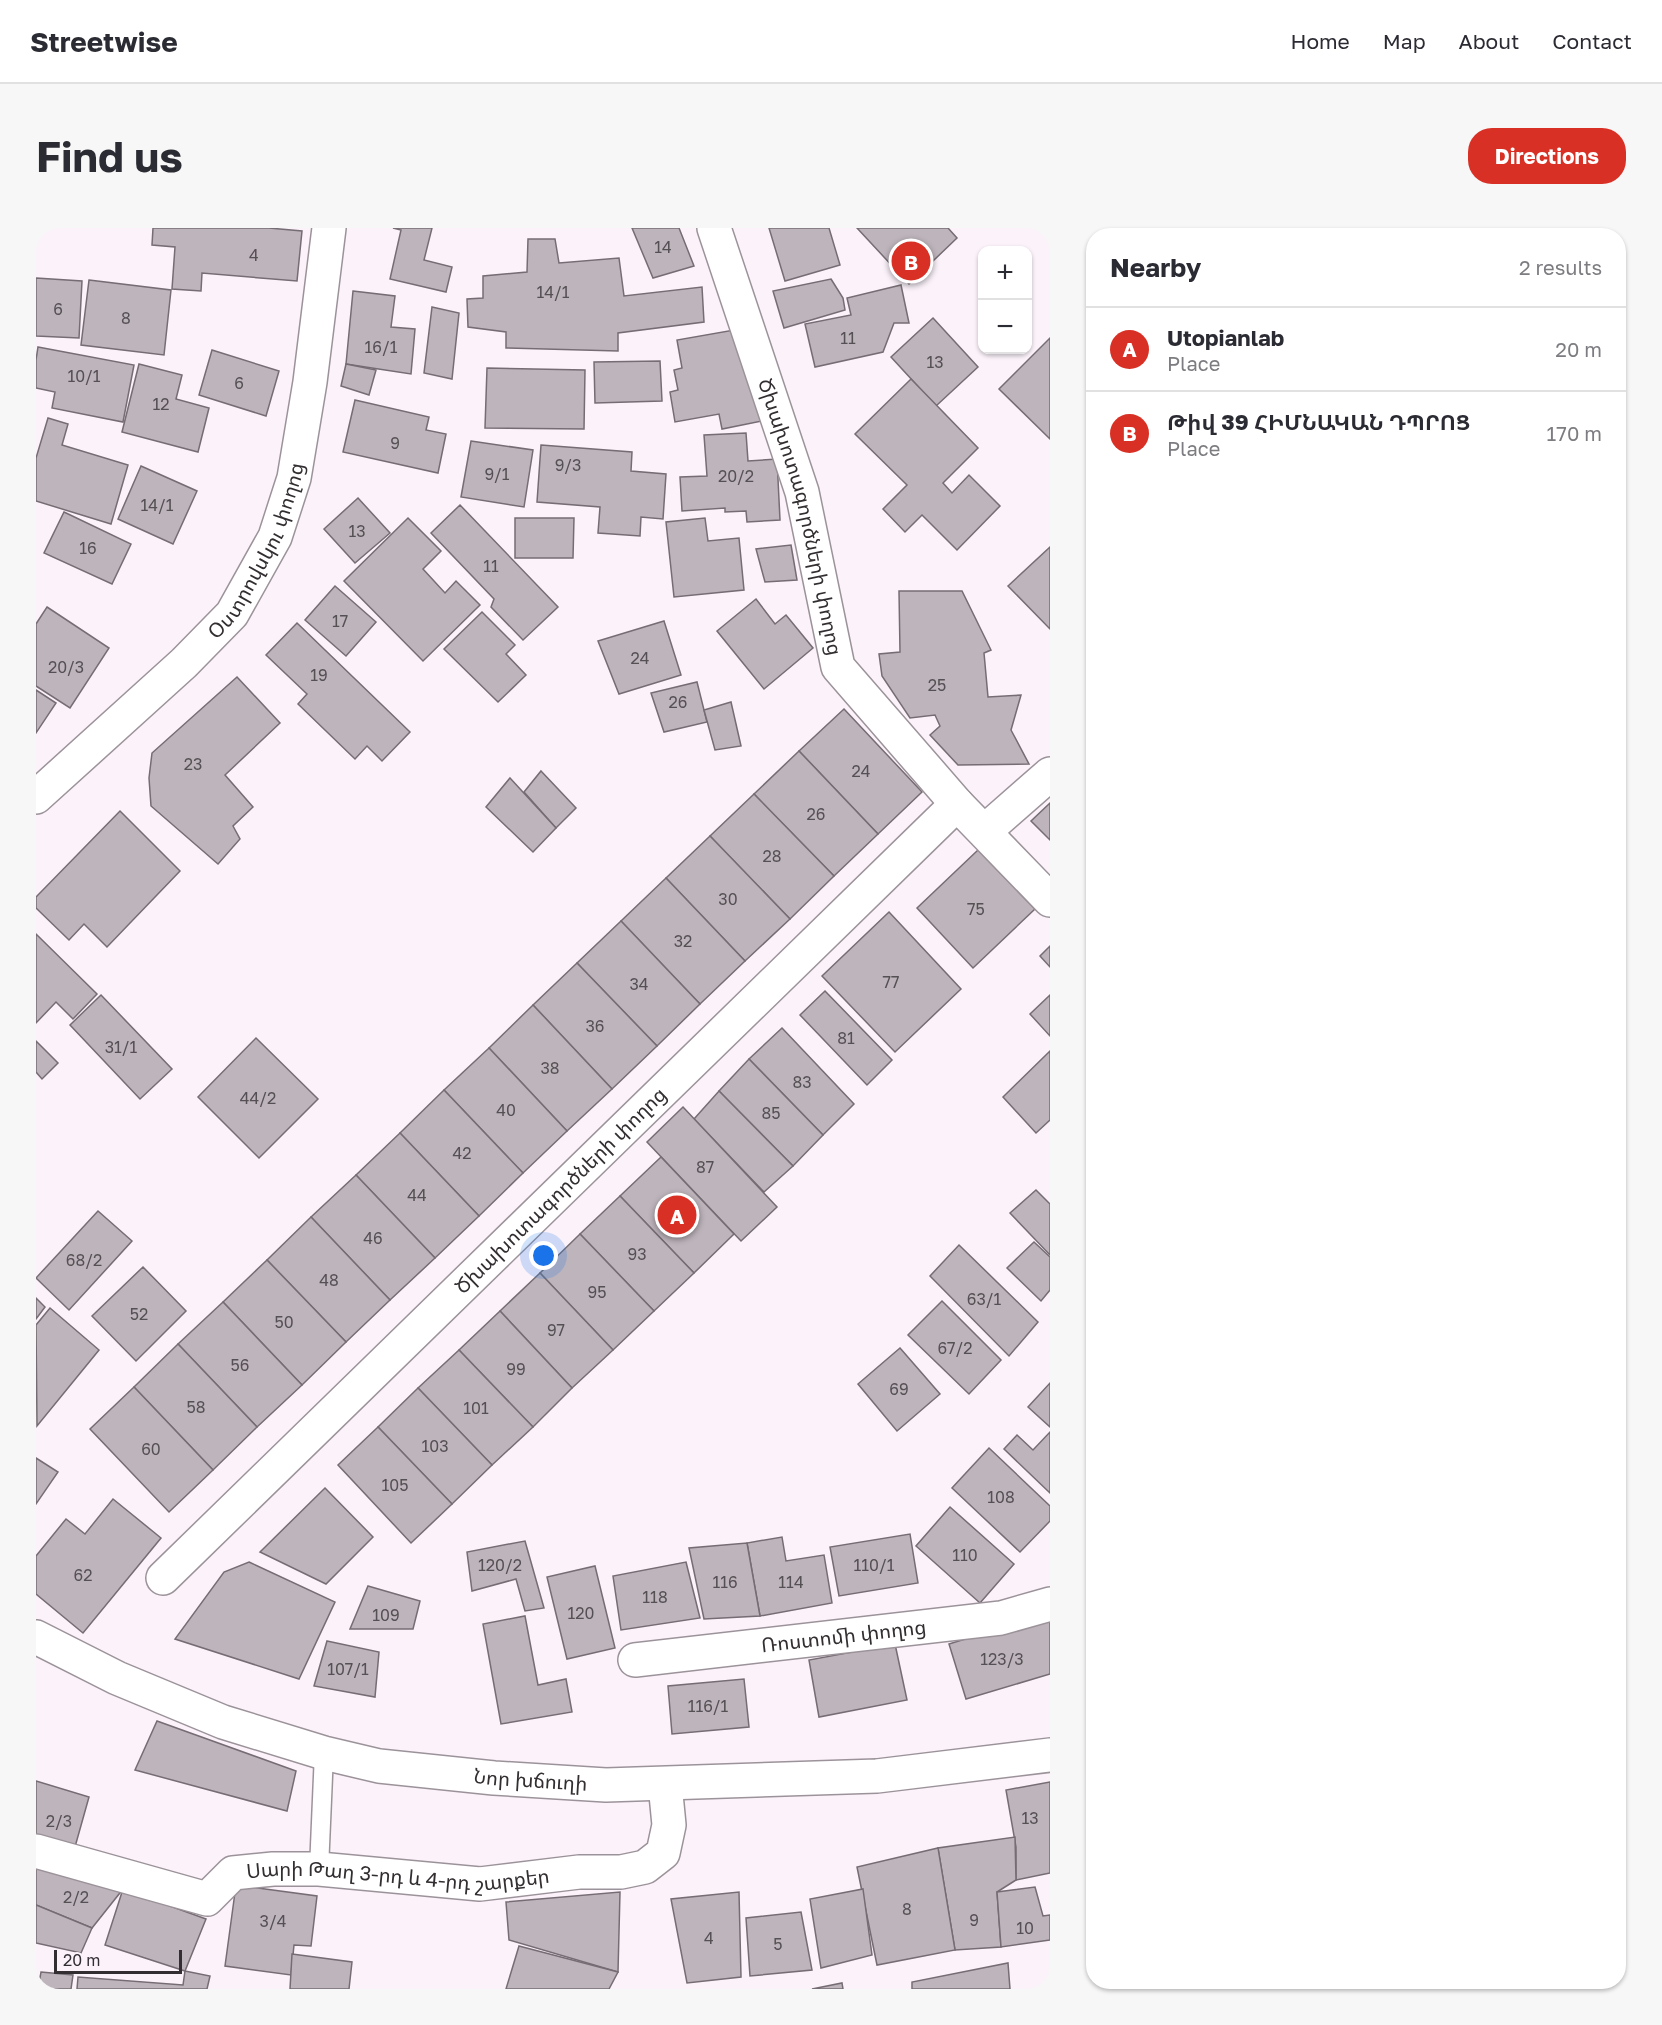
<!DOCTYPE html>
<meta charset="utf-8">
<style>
body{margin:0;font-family:"Golos Text","Noto Sans Armenian",sans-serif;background:#f7f7f7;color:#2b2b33}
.controls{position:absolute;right:18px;top:18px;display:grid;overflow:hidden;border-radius:12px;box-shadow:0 2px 4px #0004}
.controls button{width:54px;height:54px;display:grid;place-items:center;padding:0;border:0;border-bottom:2px solid #e1e1e2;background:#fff;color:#2b2b33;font:30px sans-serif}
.scale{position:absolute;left:18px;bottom:15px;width:128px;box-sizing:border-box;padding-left:6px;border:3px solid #322e31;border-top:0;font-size:16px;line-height:21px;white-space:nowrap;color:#322e31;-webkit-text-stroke:4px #fbf2fa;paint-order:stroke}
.you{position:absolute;left:508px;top:1028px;width:21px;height:21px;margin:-15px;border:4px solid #fff;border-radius:50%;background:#1a73e8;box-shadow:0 0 0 9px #1a73e833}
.badge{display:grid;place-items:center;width:39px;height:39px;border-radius:50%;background:#d93025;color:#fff;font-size:20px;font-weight:700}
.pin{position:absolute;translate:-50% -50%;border:3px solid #fff;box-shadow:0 2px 6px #0006}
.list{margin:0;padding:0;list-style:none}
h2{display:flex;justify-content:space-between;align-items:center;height:78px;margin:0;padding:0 24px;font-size:26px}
h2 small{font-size:20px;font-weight:400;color:#7c7c81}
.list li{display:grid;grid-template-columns:39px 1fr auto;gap:18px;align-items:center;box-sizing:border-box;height:84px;padding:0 24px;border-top:2px solid #e1e1e2}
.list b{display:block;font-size:22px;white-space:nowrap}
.list p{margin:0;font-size:20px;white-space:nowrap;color:#7c7c81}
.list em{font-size:20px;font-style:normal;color:#7c7c81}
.map{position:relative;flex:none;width:1014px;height:1761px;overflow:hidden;border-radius:24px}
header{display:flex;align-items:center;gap:36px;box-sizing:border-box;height:84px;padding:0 30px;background:#fff;border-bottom:2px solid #e1e1e2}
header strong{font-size:28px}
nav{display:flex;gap:33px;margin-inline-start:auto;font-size:21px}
.intro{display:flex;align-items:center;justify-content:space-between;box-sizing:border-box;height:144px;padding:0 36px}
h1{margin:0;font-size:42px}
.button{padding:15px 27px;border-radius:24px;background:#d93025;color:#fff;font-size:21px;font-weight:700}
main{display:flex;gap:36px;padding:0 36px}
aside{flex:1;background:#fff;border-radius:24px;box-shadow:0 2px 4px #0004}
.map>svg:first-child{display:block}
</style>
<header>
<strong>Streetwise</strong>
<nav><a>Home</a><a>Map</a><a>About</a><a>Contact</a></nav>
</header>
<div class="intro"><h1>Find us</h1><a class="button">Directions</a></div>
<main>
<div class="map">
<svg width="1014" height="1761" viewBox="0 0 1014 1761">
<rect width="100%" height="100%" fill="#fbf2fa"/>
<!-- building -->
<g fill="#beb5bc" stroke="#756d73" stroke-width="1.5">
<polygon points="117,0 233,0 266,3 261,53 166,45 165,63 136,61 139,19 116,17"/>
<polygon points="357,0 396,0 388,32 416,39 410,64 354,51 365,2"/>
<polygon points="596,0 643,0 658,38 617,50"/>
<polygon points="733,0 793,0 804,37 749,53"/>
<polygon points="821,0 912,0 921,10 873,56"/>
<polygon points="492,11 519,11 523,35 583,30 588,68 666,59 668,94 582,105 582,123 470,120 470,104 432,99 431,71 447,70 447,48 491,44"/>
<polygon points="0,50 46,53 43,110 0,108"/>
<polygon points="795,51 807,70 809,82 748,100 737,63"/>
<polygon points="53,52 135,62 128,127 45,117"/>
<polygon points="865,57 873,95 858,95 847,124 779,139 769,96 815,87 811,70"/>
<polygon points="317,63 359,68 355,99 379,101 375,146 310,136"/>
<polygon points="396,79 423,85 416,151 388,145"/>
<polygon points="897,90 942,139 900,178 855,129"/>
<polygon points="698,102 726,193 686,201 683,186 639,194 634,164 642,162 638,142 646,140 641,112"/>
<polygon points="1014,110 1014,211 963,161"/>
<polygon points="2,119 98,137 87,194 16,180 19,164 0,160 0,132"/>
<polygon points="176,122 243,143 230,188 163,167"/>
<polygon points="624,133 626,173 559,175 558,134"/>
<polygon points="103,136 146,147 140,171 173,180 162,224 86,204"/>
<polygon points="310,136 340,142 333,167 305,158"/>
<polygon points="451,140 549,142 548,201 449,200"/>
<polygon points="875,151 942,220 907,255 916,265 933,247 964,278 921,322 886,287 869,304 847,281 871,257 819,206"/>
<polygon points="319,172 393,189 390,202 410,206 402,245 307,224"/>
<polygon points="12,190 32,196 26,217 92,237 75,296 0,273 0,230"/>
<polygon points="710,205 712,233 741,231 744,292 711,294 710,283 689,284 689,280 646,283 644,249 671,248 668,207"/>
<polygon points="435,213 497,222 488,279 425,269"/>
<polygon points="505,217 596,224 595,243 630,246 627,291 605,289 604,308 562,305 564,279 501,274"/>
<polygon points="105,238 161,263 137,316 82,291"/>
<polygon points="322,270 354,305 319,335 288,301"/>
<polygon points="424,277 522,379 487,412 455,379 458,371 395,305"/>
<polygon points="28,284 95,316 76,356 8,325"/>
<polygon points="372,290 405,323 387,341 409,365 420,353 444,377 387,433 308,353"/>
<polygon points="479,290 538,290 537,330 479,330"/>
<polygon points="669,290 672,313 703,310 708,362 638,369 630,294"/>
<polygon points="755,317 761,352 729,354 720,321"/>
<polygon points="1014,319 1014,401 972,358"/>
<polygon points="299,358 340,394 310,428 269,392"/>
<polygon points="863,363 926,363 955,422 948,425 952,469 985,467 975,502 993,536 922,537 894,507 904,498 899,487 874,490 846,448 843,426 864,424"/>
<polygon points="720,371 739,396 750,387 777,420 728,461 681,403"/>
<polygon points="11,379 73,420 34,480 0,458 0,396"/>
<polygon points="446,384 479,417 470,426 490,447 462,474 408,421"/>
<polygon points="628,393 645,447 583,466 562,413"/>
<polygon points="261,395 374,504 346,533 331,518 319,531 262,476 271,466 230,427"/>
<polygon points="201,449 244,495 189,547 217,579 197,598 204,611 182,636 115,578 113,550 116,525"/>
<polygon points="661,454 671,494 628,504 615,465"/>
<polygon points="0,462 20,475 0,505"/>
<polygon points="695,474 705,518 679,522 668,482"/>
<polygon points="808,481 886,564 842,606 763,523"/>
<polygon points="763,523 842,606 798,648 718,566"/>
<polygon points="505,543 540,580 520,600 488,564"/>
<polygon points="474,550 520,600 497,624 450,579"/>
<polygon points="718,566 798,648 754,691 674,608"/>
<polygon points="1014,575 1014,612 995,593"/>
<polygon points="84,583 144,643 71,719 48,696 33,712 0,680 0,669"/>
<polygon points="674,608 754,691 709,733 630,650"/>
<polygon points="942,622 999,681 937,740 881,680"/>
<polygon points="630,650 709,733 664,776 585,693"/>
<polygon points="853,684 925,761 859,824 786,748"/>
<polygon points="585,693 664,776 621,818 541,735"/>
<polygon points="0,706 61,766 37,791 20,774 0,795"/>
<polygon points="1014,718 1014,739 1004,728"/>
<polygon points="541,735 621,818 576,861 497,777"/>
<polygon points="789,763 856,832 831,857 764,787"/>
<polygon points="65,767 136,841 104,871 34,797"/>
<polygon points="1014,767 1014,808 994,786"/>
<polygon points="497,777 576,861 531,903 453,820"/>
<polygon points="746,800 818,876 787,907 713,831"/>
<polygon points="220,810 282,871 223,930 162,869"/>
<polygon points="0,813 22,835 6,851 0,844"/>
<polygon points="453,820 531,903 487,945 408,862"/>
<polygon points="1014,823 1014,892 1000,905 967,869"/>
<polygon points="713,831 787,907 757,938 683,863"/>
<polygon points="408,862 487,945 443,988 364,905"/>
<polygon points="683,863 757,938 728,964 658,891"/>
<polygon points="647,879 741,979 705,1013 611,914"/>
<polygon points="364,905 443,988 399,1030 320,947"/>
<polygon points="625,929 698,1006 658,1045 584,968"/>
<polygon points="320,947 399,1030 354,1072 275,989"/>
<polygon points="1000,962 1014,976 1014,1027 974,985"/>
<polygon points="584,968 658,1045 618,1083 544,1006"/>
<polygon points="62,983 96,1013 33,1082 0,1050"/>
<polygon points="275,989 354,1072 310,1114 231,1032"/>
<polygon points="544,1006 618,1083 577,1122 504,1045"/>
<polygon points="998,1014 1014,1029 1014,1062 1005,1073 971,1040"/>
<polygon points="923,1017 1002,1094 973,1128 894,1048"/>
<polygon points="231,1032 310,1114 266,1157 187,1074"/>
<polygon points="107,1039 150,1083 100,1133 56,1088"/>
<polygon points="504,1045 577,1122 536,1160 464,1083"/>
<polygon points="0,1070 9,1079 0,1091"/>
<polygon points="906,1073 965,1132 933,1166 872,1107"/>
<polygon points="187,1074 266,1157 221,1199 142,1116"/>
<polygon points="14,1080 63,1122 1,1198 0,1097"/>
<polygon points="464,1083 536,1160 497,1199 423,1122"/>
<polygon points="142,1116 221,1199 177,1242 98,1159"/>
<polygon points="864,1120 904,1166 861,1203 822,1156"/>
<polygon points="423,1122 497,1199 456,1237 382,1160"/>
<polygon points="1014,1155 1014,1199 992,1179"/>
<polygon points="98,1159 177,1242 133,1284 54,1201"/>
<polygon points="382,1160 456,1237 416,1276 342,1199"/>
<polygon points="342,1199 416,1276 375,1315 302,1237"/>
<polygon points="1014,1204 1014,1265 968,1221 981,1207 997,1222"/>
<polygon points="953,1220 1014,1278 1014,1293 984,1324 916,1260"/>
<polygon points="0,1230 22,1244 0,1276"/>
<polygon points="289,1260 337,1309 290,1356 224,1324"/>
<polygon points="77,1271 125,1310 47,1405 0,1366 0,1328 30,1291 49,1306"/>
<polygon points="914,1279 978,1336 944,1375 880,1318"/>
<polygon points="874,1306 882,1355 803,1368 794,1319"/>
<polygon points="746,1309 750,1333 788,1327 796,1375 724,1388 711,1315"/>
<polygon points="489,1313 508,1380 489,1383 480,1351 436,1363 431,1324"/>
<polygon points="711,1315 724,1388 668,1391 653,1320"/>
<polygon points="213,1334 299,1374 263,1451 139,1411 188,1344"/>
<polygon points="650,1334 664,1390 585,1402 577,1348"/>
<polygon points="559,1338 579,1420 531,1431 511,1349"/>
<polygon points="332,1358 384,1373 377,1401 314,1401"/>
<polygon points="1014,1385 1014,1446 930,1471 913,1416"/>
<polygon points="489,1388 502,1457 530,1451 536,1484 465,1496 447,1396"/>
<polygon points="291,1413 343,1424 339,1469 278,1458"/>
<polygon points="859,1416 871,1472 783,1489 773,1432"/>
<polygon points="708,1451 713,1499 636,1506 632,1458"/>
<polygon points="121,1493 260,1543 251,1583 99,1542"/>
<polygon points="0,1553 53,1569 37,1626 0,1615"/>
<polygon points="1014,1554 1014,1645 980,1652 980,1619 970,1562"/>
<polygon points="979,1609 980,1652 961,1664 965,1719 919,1722 902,1620"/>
<polygon points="902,1620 919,1722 841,1737 821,1639"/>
<polygon points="0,1632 87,1661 56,1700 0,1677"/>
<polygon points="200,1657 281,1668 275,1718 258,1717 255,1747 189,1738"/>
<polygon points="999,1659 1007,1688 1014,1687 1014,1712 965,1719 961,1664"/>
<polygon points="87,1661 170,1691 149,1743 69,1717"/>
<polygon points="827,1661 836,1727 785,1740 774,1671"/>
<polygon points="584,1664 582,1744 473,1712 470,1674"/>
<polygon points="703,1664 705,1749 651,1755 635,1671"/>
<polygon points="0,1677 56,1700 45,1725 0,1715"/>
<polygon points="765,1684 776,1742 714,1748 710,1690"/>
<polygon points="483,1718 582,1744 573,1761 470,1761"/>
<polygon points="256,1726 316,1734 313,1761 254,1761"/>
<polygon points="972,1735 974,1761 876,1761 876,1754"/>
<polygon points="149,1743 174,1748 171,1761 41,1761 42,1749 147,1757"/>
<polygon points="5,1744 37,1747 35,1761 2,1761"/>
<polygon points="806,1755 807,1761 776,1761"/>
</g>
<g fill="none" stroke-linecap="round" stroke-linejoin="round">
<!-- lane casing -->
<g stroke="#9c939a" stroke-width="21">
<polyline id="lane" points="283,1641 288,1525"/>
</g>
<!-- street casing -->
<g stroke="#9c939a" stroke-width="36">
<g id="street">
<path id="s1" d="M678 0 766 264 802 439 921 576 1014 672"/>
<path id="s2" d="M0 569 148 435 196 386 239 309 258 250 274 154 293 0"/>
<polyline points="949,603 1014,546"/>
<path id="s3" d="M127 1350 921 576"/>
<path id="s4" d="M599 1432 965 1390 1014 1376"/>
<path id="s5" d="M0 1623 171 1671 197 1645 237 1641H283L444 1656 543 1644H585L609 1639 627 1625 633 1597 629 1556"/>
</g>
</g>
<!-- secondary casing -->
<g stroke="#9c939a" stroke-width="36">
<g id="secondary">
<path id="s6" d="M0 1409 81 1450 187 1494 288 1525 343 1538 458 1550 570 1557 841 1548 1014 1527"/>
</g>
</g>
<!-- lane -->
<use href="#lane" stroke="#fff" stroke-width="18"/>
<!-- street -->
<use href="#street" stroke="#fff" stroke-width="33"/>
<!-- secondary -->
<use href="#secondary" stroke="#fff" stroke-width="33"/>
</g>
<g text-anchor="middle" stroke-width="5" stroke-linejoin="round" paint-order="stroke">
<!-- number labels -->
<g font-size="16" fill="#555054">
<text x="627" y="25">14</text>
<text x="218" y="33">4</text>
<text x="517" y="70">14/1</text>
<text x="22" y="87">6</text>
<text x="90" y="96">8</text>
<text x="812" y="116">11</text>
<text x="345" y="125">16/1</text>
<text x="899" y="140">13</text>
<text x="48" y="154">10/1</text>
<text x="203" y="161">6</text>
<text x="125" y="182">12</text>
<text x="359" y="221">9</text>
<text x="532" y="243">9/3</text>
<text x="461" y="252">9/1</text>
<text x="700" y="254">20/2</text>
<text x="121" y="283">14/1</text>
<text x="321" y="309">13</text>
<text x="52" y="326">16</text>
<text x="455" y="344">11</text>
<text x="304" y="399">17</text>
<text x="604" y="436">24</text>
<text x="30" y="445">20/3</text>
<text x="283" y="453">19</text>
<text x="901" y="463">25</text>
<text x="642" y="480">26</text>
<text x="157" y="542">23</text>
<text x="825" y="549">24</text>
<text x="780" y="592">26</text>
<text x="736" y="634">28</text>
<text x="692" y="677">30</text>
<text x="940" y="687">75</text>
<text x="647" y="719">32</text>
<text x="855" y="760">77</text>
<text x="603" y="762">34</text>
<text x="559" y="804">36</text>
<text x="810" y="816">81</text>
<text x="85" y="825">31/1</text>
<text x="514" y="846">38</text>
<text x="766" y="860">83</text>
<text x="222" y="876">44/2</text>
<text x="470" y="888">40</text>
<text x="735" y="891">85</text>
<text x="426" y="931">42</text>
<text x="669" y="945">87</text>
<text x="381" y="973">44</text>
<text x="337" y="1016">46</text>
<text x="601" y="1032">93</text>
<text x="48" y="1038">68/2</text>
<text x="293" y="1058">48</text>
<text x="561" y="1070">95</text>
<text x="948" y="1077">63/1</text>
<text x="103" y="1092">52</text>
<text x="248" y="1100">50</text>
<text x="520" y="1108">97</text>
<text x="919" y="1126">67/2</text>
<text x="204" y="1143">56</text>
<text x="480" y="1147">99</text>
<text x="863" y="1167">69</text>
<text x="160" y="1185">58</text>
<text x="440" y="1186">101</text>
<text x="399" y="1224">103</text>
<text x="115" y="1227">60</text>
<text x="359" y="1263">105</text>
<text x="965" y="1275">108</text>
<text x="929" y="1333">110</text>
<text x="464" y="1343">120/2</text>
<text x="838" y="1343">110/1</text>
<text x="47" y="1353">62</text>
<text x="689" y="1360">116</text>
<text x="755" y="1360">114</text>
<text x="619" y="1375">118</text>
<text x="545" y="1391">120</text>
<text x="350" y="1393">109</text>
<text x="966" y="1437">123/3</text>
<text x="312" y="1447">107/1</text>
<text x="672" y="1484">116/1</text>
<text x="994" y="1596">13</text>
<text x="23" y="1599">2/3</text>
<text x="40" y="1675">2/2</text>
<text x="871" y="1687">8</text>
<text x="938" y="1698">9</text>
<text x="237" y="1699">3/4</text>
<text x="989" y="1706">10</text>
<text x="673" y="1716">4</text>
<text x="742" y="1722">5</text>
</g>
<!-- street labels -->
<g font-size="20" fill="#322e31" stroke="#fbf2fa">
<text dy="7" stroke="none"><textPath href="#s1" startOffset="302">Ծխախոտագործների փողոց</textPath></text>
<text dy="7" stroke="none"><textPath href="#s2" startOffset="336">Օստրովսկու փողոց</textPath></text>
<text dy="7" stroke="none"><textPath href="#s3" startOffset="555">Ծխախոտագործների փողոց</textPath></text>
<text dy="7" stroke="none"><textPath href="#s4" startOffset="210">Ռոստոմի փողոց</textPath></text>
<text dy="7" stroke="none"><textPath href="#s6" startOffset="520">Նոր խճուղի</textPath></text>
<text dy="7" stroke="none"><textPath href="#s5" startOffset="380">Սարի Թաղ 3-րդ և 4-րդ շարքեր</textPath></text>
</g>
</g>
</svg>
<div class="controls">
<button>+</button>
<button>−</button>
</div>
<div class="scale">20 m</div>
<div class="you"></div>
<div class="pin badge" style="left:641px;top:987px">A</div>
<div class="pin badge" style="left:875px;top:33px">B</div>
</div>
<aside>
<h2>Nearby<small>2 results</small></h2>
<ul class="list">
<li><span class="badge">A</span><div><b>Utopianlab</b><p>Place</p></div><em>20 m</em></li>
<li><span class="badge">B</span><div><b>Թիվ 39 ՀԻՄՆԱԿԱՆ ԴՊՐՈՑ</b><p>Place</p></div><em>170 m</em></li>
</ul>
</aside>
</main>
